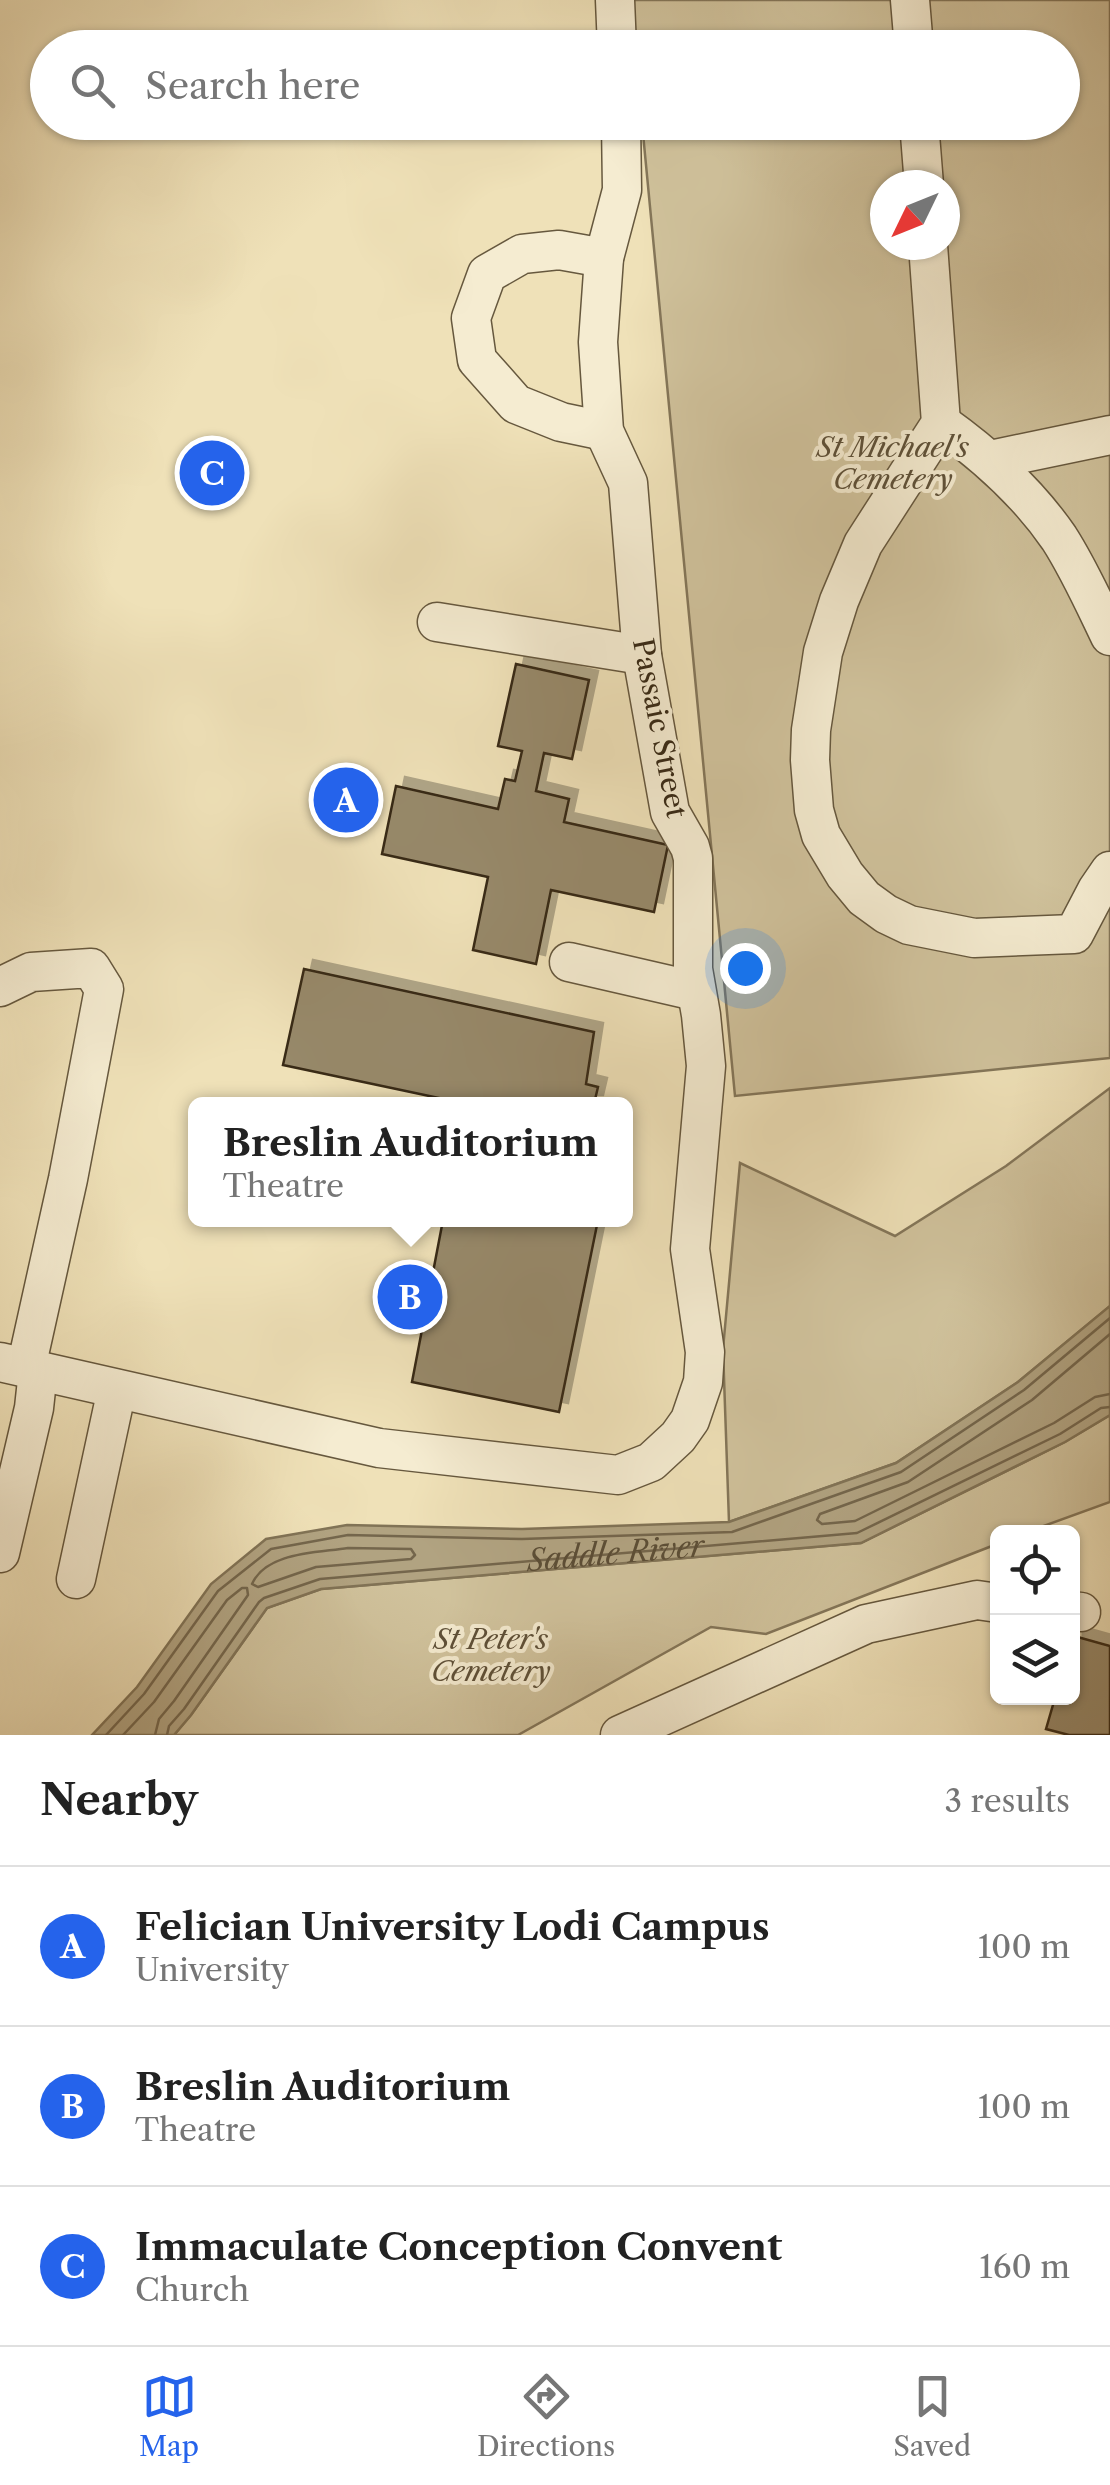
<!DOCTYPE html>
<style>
body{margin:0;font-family:"Libre Caslon Text",serif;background:#f2f2f2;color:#222}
.controls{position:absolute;right:30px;bottom:30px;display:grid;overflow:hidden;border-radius:15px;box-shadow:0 2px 8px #0004}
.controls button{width:90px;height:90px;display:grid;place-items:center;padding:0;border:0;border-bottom:2px solid #e0e0e0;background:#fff;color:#222;font:50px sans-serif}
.compass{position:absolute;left:870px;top:170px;width:90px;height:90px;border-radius:50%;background:#fff;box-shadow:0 2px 8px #0004;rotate:227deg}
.you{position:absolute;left:745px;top:968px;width:35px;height:35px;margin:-25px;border:8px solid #fff;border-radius:50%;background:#1a73e8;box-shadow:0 0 0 15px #1a73e833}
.badge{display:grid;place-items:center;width:65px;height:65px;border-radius:50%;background:#2563eb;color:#fff;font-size:32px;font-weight:700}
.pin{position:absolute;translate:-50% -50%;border:5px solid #fff;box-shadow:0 2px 10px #0006}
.popup{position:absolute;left:188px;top:1097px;width:445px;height:130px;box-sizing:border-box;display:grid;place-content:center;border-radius:15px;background:#fff;filter:drop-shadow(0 2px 8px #0005);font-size:32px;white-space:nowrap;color:#767676}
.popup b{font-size:38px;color:#222}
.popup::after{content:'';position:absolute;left:50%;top:100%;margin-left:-20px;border:20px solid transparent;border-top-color:#fff}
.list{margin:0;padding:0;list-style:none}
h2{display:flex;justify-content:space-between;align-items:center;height:130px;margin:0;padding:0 40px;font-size:42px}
h2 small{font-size:32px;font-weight:400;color:#767676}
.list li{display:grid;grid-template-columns:65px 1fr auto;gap:30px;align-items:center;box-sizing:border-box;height:160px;padding:0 40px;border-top:2px solid #e0e0e0}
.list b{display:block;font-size:38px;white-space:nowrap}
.list p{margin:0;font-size:32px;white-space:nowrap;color:#767676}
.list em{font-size:32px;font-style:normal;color:#767676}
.icon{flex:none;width:55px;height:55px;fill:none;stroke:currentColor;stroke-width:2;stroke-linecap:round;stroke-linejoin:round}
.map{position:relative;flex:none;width:1110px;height:1735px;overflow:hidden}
.search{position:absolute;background:#fff;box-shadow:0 2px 8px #0004;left:30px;right:30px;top:30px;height:110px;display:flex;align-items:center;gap:25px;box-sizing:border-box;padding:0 35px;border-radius:55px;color:#767676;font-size:38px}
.sheet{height:610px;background:#fff}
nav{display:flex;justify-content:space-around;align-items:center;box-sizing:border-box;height:140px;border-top:2px solid #e0e0e0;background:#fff;font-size:28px;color:#767676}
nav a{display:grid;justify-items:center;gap:5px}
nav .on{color:#2563eb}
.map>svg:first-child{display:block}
</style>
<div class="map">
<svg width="1110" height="1735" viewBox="0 0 1110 1735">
<defs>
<filter id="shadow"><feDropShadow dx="9" dy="-9" stdDeviation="0" flood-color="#0004"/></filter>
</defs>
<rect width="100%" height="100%" fill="#efe1b8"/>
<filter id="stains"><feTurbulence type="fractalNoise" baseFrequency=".002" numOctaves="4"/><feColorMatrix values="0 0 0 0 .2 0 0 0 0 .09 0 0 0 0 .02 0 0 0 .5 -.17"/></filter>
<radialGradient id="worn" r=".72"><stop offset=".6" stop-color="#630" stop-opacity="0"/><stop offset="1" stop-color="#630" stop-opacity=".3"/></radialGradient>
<!-- green -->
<g fill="#d0c29c" stroke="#847659" stroke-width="2.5" fill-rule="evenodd">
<path d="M630 0H1110V1058L735 1096 642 123 1062 122V48L635 47ZM885 185H945V245H885Z"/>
<polygon points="1110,1088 1110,1306 1018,1382 896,1463 729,1522 723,1349 740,1163 895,1236 1006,1166"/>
<polygon points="1110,1415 1110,1502 1027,1532 998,1532 997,1544 766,1634 711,1627 518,1735 174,1735 191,1715 267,1608 321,1589 861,1543 1065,1442"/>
</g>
<!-- water -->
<polygon fill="#b1a381" stroke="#817356" stroke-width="2.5" points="1110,1306 1110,1415 1065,1442 861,1543 321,1589 267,1608 191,1715 174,1735 92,1735 137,1687 211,1584 266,1539 347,1525 522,1529 729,1522 896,1463 1018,1382"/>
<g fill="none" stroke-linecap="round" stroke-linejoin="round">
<!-- shore -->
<g stroke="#74664c" stroke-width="2.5">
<polyline points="1110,1334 1032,1400 908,1482 820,1514 817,1520 822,1524 855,1521 1054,1423 1095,1397 1110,1394"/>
<path d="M348 1548 411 1549 415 1555 411 1559 316 1567 258 1587 252 1584C266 1552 317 1553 348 1548Z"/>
<polyline points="106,1735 144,1694 218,1591 271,1549 348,1535 522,1539 732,1532 901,1472 1024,1390 1110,1318"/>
<polyline points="123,1735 154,1702 227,1600 242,1588 247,1588 248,1595 174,1701 159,1719 155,1735"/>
<path id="s1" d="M167 1735 169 1726 184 1709 259 1602 264 1598 320 1579 857 1533 1060 1434 1101 1408 1110 1407"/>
</g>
</g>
<!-- building -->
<g fill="#97896a" stroke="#382a16" stroke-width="2.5" filter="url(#shadow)">
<polygon points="516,664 589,680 572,759 544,753 536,791 569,799 564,822 668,845 654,912 551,890 536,964 473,950 488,877 382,854 396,786 498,809 505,779 515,781 522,751 498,746"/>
<polygon points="304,969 594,1032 586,1084 598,1087 594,1104 467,1104 283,1065"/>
<polygon points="443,1220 598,1220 559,1412 412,1382"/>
<polygon points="1074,1636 1110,1646 1110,1735 1069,1735 1046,1729 1055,1698 1072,1698"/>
</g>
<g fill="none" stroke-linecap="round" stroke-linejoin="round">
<!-- minor casing -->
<g stroke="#66583e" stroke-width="41">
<g id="minor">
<polyline points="615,0 617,48"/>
<polyline points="910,0 914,48"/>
<polyline points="919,122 924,185"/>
<polyline points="928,245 941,423 863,544 839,601 823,652 811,730 810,760 814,810 821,835 845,875 864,898 886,914 909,925 974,938 1074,934 1097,890 1110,871"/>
<path d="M941 423C986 455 1028 493 1059 538 1079 569 1094 603 1110 636"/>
<polyline points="604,431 561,422 516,404 477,360 471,318 487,274 522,254 559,250 604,258"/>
<polyline points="990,460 1110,435"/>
<polyline points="437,622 642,655"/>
<polyline points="569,962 695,991"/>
<polyline points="0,987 31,972 91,968 104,989 68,1179 26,1368"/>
<polyline points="0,1362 379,1448 618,1475 651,1462 678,1437 690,1420 703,1382 705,1352 690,1249 706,1066 701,1015 693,969 693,858 690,847 670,812 642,655 628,483 604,431 598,342 604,258 622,190 621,122"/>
<polyline points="0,1553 34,1408 38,1371"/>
<polyline points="76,1579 117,1389"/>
<polyline points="1072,1611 1081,1612"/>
<polyline points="620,1735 866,1624 977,1600 998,1603"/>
</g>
</g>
<!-- minor -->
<use href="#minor" stroke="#f5ecd1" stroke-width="38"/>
</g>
<g text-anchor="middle" stroke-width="8" stroke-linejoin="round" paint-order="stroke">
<!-- park labels -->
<g font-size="28" font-style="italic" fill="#5e5038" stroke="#f5ecd1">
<text x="893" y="457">St Michael's<tspan x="893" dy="32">Cemetery</tspan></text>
<text x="491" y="1649">St Peter's<tspan x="491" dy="32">Cemetery</tspan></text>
</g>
<!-- street labels -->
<g font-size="28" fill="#382a16" stroke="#f5ecd1">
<text transform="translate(660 728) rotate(79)" y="10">Passaic Street</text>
</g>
<!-- water labels -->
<g font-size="30" font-style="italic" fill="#5c4e36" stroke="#f5ecd1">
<text dy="10" stroke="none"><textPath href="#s1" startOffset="525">Saddle River</textPath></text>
</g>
</g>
<rect width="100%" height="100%" filter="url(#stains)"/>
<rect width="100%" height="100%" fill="url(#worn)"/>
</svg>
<div class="controls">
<button><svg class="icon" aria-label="locate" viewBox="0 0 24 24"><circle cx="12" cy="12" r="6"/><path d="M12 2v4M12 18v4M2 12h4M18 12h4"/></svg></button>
<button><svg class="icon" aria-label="layers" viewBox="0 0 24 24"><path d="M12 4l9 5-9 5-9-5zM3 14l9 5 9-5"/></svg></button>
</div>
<svg class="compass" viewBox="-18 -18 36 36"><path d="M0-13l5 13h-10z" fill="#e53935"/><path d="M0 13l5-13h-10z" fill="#767676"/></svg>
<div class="you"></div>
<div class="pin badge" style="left:346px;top:800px">A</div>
<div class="pin badge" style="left:410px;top:1297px">B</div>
<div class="popup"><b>Breslin Auditorium</b>Theatre</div>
<div class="pin badge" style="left:212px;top:473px">C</div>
<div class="search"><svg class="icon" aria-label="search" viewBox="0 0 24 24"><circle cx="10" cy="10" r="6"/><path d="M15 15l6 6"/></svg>Search here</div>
</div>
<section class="sheet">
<h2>Nearby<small>3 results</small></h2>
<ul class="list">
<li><span class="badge">A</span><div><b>Felician University Lodi Campus</b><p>University</p></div><em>100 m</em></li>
<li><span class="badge">B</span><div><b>Breslin Auditorium</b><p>Theatre</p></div><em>100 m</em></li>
<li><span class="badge">C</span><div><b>Immaculate Conception Convent</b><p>Church</p></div><em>160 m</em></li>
</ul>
</section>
<nav>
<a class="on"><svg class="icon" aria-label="map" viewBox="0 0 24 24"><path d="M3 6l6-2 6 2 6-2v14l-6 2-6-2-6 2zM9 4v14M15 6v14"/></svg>Map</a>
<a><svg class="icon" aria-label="directions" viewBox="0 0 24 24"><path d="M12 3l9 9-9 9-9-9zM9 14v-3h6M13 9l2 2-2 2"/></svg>Directions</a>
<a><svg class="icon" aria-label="saved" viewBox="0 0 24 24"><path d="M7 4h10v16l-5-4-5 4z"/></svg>Saved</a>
</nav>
